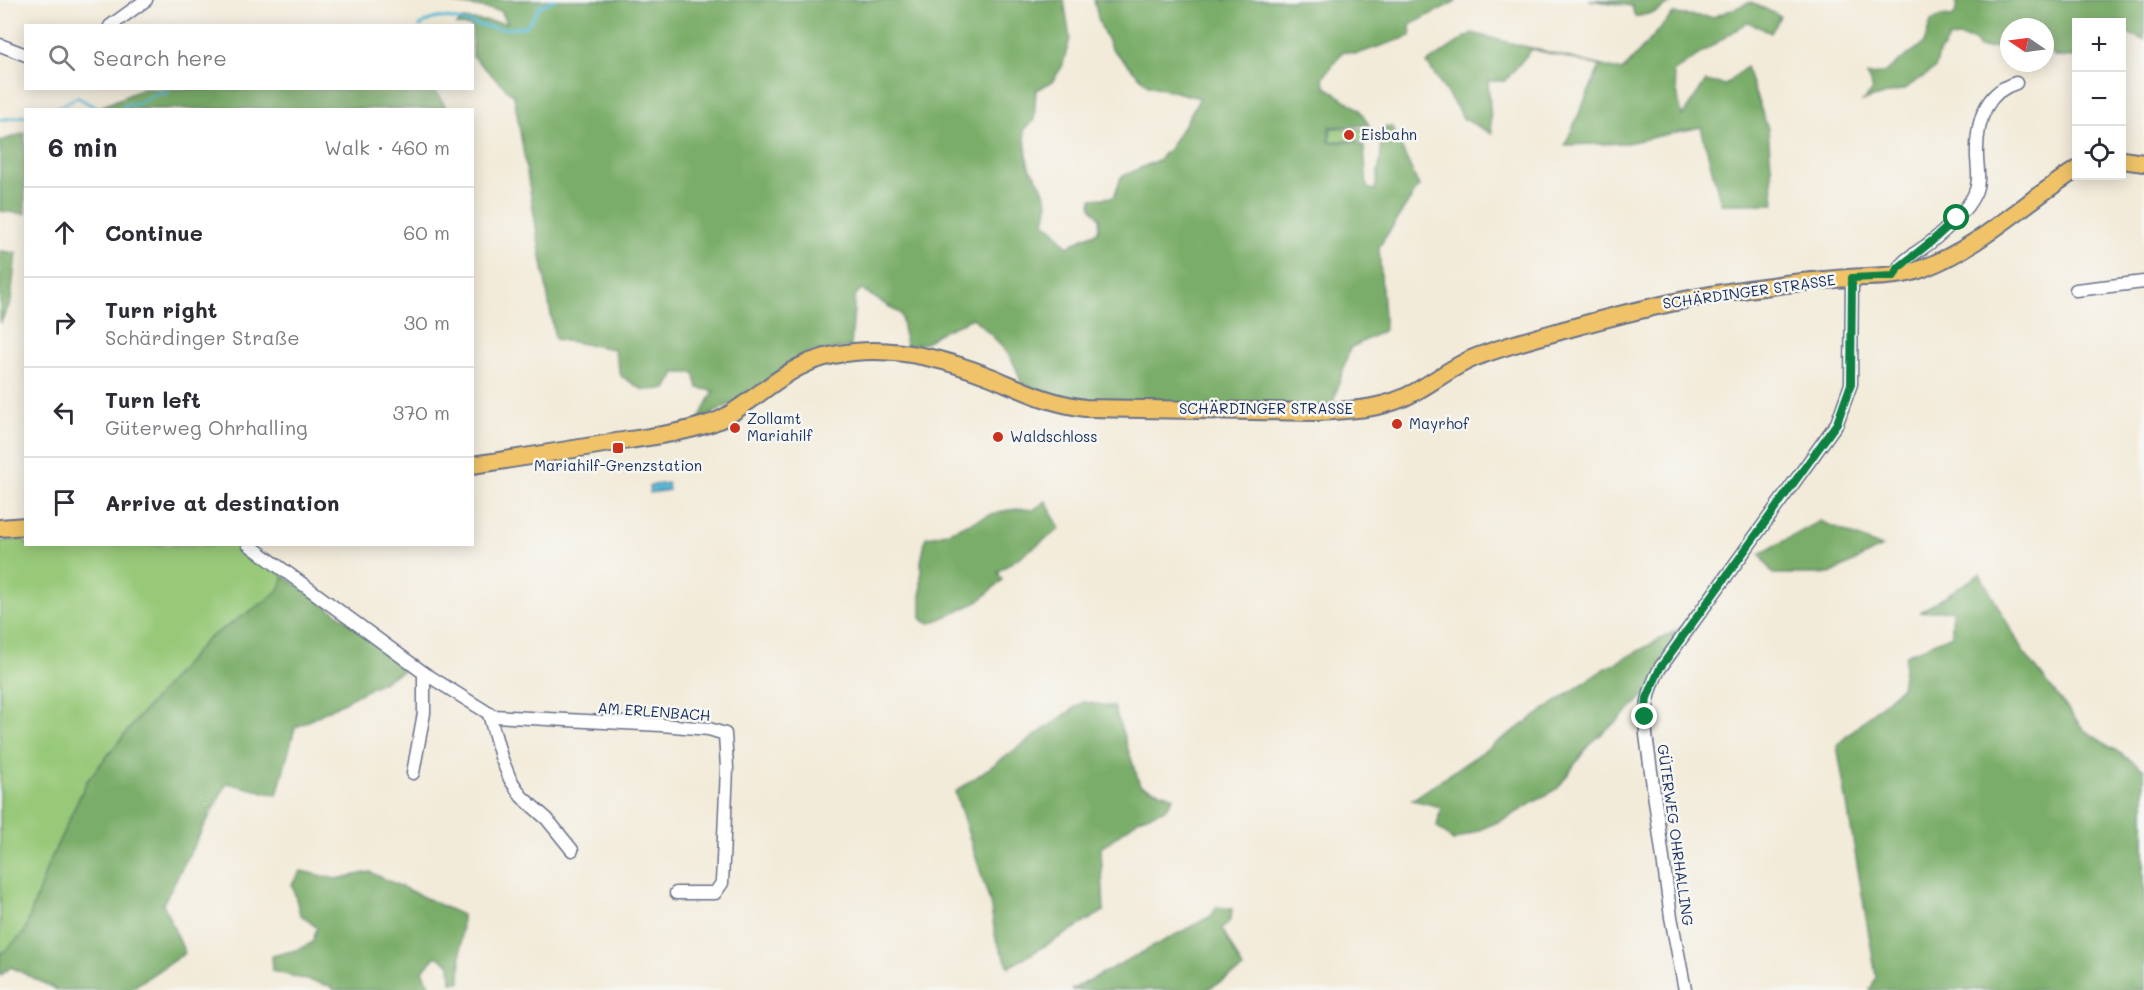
<!DOCTYPE html>
<meta charset="utf-8">
<style>
body{margin:0;font-family:Mali,sans-serif;background:#f2f2f3;color:#2b2b33}
.controls{position:absolute;right:18px;top:18px;display:grid;overflow:hidden;border-radius:0px;box-shadow:0 3px 15px #0003}
.controls button{width:54px;height:54px;display:grid;place-items:center;padding:0;border:0;border-bottom:2px solid #e1e1e2;background:#fff;color:#2b2b33;font:30px sans-serif}
.compass{position:absolute;left:2000px;top:18px;width:54px;height:54px;border-radius:50%;background:#fff;box-shadow:0 3px 15px #0003;rotate:283deg}
.stop{position:absolute;width:18px;height:18px;margin:-14px;border:4px solid #0b8043;border-radius:50%;background:#fff}
.stop.end{background:#0b8043;border-color:#fff;box-shadow:0 2px 6px #0008}
.list{margin:0;padding:0;list-style:none}
h2{display:flex;justify-content:space-between;align-items:center;height:78px;margin:0;padding:0 24px;font-size:26px}
h2 small{font-size:20px;font-weight:400;color:#7c7c81}
.list li{display:grid;grid-template-columns:39px 1fr auto;gap:18px;align-items:center;box-sizing:border-box;height:90px;padding:0 24px;border-top:2px solid #e1e1e2}
.list b{display:block;font-size:22px;white-space:nowrap}
.list p{margin:0;font-size:20px;white-space:nowrap;color:#7c7c81}
.list em{font-size:20px;font-style:normal;color:#7c7c81}
.icon{flex:none;width:33px;height:33px;fill:none;stroke:currentColor;stroke-width:2;stroke-linecap:round;stroke-linejoin:round}
.map{position:relative;flex:none;width:2144px;height:990px;overflow:hidden}
.search{position:absolute;background:#fff;box-shadow:0 3px 15px #0003;left:24px;top:24px;width:450px;height:66px;display:flex;align-items:center;gap:15px;box-sizing:border-box;padding:0 21px;border-radius:0px;color:#7c7c81;font-size:22px}
.panel{position:absolute;background:#fff;box-shadow:0 3px 15px #0003;left:24px;top:108px;width:450px;height:438px;border-radius:0px}
.map>svg:first-child{display:block}
</style>
<div class="map">
<svg width="2144" height="990" viewBox="0 0 2144 990">
<rect width="100%" height="100%" fill="#f6f6f2"/>
<filter id="ink" filterUnits="userSpaceOnUse"><feTurbulence type="fractalNoise" baseFrequency=".0167" numOctaves="2"/><feDisplacementMap in="SourceGraphic" scale="12" xChannelSelector="R" yChannelSelector="G"/><feConvolveMatrix kernelMatrix="1 2 1 2 8 2 1 2 1" color-interpolation-filters="sRGB"/></filter>
<filter id="wash" filterUnits="userSpaceOnUse"><feTurbulence type="fractalNoise" baseFrequency=".008" numOctaves="4" result="noise"/><feDisplacementMap in="SourceGraphic" scale="24" xChannelSelector="R" yChannelSelector="G"/><feGaussianBlur stdDeviation="1.35" result="paint"/><feColorMatrix in="noise" values="0 0 0 0 0 0 0 0 0 0 0 0 0 0 0 0 0 1.4 0 .05"/><feComposite in="paint" operator="in"/></filter>
<g filter="url(#wash)">
<rect width="100%" height="100%" fill="#f3ebd9"/>
<!-- green -->
<g fill="#98c979" stroke="#5a7c6c" stroke-width="1.5">
<polygon points="1331,128 1368,129 1368,141 1330,141"/>
<polygon points="25,539 26,544 240,545 284,576 281,588 266,601 207,639 138,718 87,781 48,865 24,933 0,955 0,541"/>
</g>
<!-- forest -->
<g fill="#7aad69" stroke="#4a6e64" stroke-width="1.5">
<path d="M447 0H1064L1070 39 1062 67 1052 82 1036 90 1034 120 1024 129 1028 164 1042 187 1048 203 1044 223 1054 230 1068 247 1083 238 1098 232 1100 218 1091 207 1092 199 1114 197 1121 177 1158 160 1170 148 1200 98 1148 85 1111 48 1099 22 1094 0H1458L1410 25 1411 36 1357 54 1343 51 1323 78 1326 87 1359 109 1369 125 1329 127V142H1355L1364 146 1367 188 1375 190 1381 155 1380 133 1384 128 1392 127 1419 186 1379 247 1385 330 1350 348 1332 406 1089 405 1021 383C1013 351 995 339 973 318L937 334 926 343 906 346 901 314 861 289 855 296 851 347 809 352 760 388 697 422 714 391 698 388 694 373H675L666 389 643 390 621 376 614 349 555 339 514 96 473 57 472 26 457 25 462 19 507 23 501 11 452 3Z"/>
<polygon points="1589,0 1671,0 1671,3 1656,12 1635,17 1632,6"/>
<polygon points="1955,0 2144,0 2144,40 2122,31 2122,22 2076,22 2076,57 2054,56 2045,48 2045,27 2009,27 2009,41 1996,47 1979,48 1974,40 1959,37 1950,38 1939,53 1935,69 1904,89 1863,101 1873,90 1867,75 1882,74 1924,43 1931,21 1941,16 1953,17 1958,6"/>
<polygon points="1751,2 1780,16 1771,33 1748,22 1673,72 1682,116 1706,81 1725,85 1746,67 1768,129 1774,204 1721,204 1701,127 1627,143 1565,145 1600,66 1532,49 1505,81 1488,81 1492,134 1464,119 1427,63 1472,33 1622,71 1673,14 1713,17"/>
<polygon points="142,89 434,89 447,109 96,109"/>
<polygon points="25,133 25,214 0,211 0,141"/>
<polygon points="0,251 16,253 11,301 0,324"/>
<path d="M1046 501 1060 529 998 572 1002 580 978 602 931 623 925 622 921 618V562L926 537C964 533 992 503 1033 510Z"/>
<polygon points="1820,521 1882,547 1830,574 1773,574 1760,554"/>
<polygon points="1980,574 2024,653 2084,730 2144,769 2144,990 1870,990 1876,977 1837,745 1901,687 1906,655 1952,635 1952,610 1920,612"/>
<polygon points="284,576 412,666 295,728 277,795 227,783 163,904 185,953 129,990 57,990 11,967 0,976 0,955 24,933 48,865 87,781 138,718 207,639 266,601 280,588"/>
<polygon points="1686,625 1654,685 1634,706 1588,746 1558,788 1507,818 1453,841 1437,826 1441,807 1412,800 1603,670"/>
<polygon points="1083,702 1114,707 1140,785 1174,797 1166,809 1141,818 1101,848 1104,911 1009,967 996,940 990,902 955,792"/>
<polygon points="301,871 336,879 370,872 462,915 460,982 451,982 450,964 436,956 422,971 433,990 334,990 330,986 272,971 272,956 296,950 312,943 317,928 300,914 292,884"/>
<polygon points="1217,907 1232,909 1231,920 1222,928 1243,969 1206,990 1071,990 1211,916"/>
</g>
<!-- water -->
<polygon fill="#58bad7" stroke="#3a749a" stroke-width="1.5" points="668,483 669,490 650,493 649,486"/>
<g fill="none" stroke-linecap="round" stroke-linejoin="round">
<!-- stream -->
<g stroke="#58bad7" stroke-width="3">
<path d="M420 26C438 11 455 20 474 24 491 28 510 31 527 26L540 6 554 0"/>
<polyline points="53,110 77,97 100,110"/>
<polyline points="120,110 128,104 137,104 155,94 166,93 169,88"/>
<polyline points="0,120 26,116"/>
</g>
</g>
</g>
<g filter="url(#ink)">
<g fill="none" stroke-linecap="round" stroke-linejoin="round">
<!-- minor casing -->
<g stroke="#677189" stroke-width="15">
<g id="minor">
<polyline points="110,26 146,0"/>
<polyline points="0,45 26,55"/>
<path d="M1895 276C1897 262 1920 251 1931 242 1947 229 1965 213 1974 195 1980 183 1978 171 1977 158 1976 127 1982 93 2016 83"/>
<polyline points="2076,290 2144,282"/>
<polyline points="248,544 424,673 424,713 413,773"/>
<polyline points="424,673 493,716 661,725 709,729 725,734 727,768 722,883 715,893 676,893"/>
<polyline points="489,714 501,757 510,779 522,797 547,819 572,850"/>
<path d="M1685 990 1671 917 1646 735C1645 710 1648 690 1660 668L1837 423 1851 384 1852 278"/>
</g>
</g>
<!-- major casing -->
<g stroke="#677189" stroke-width="20">
<g id="major">
<polyline points="2122,160 2144,163"/>
<path d="M472 465C520 458 568 450 616 442 649 437 683 433 714 422 727 418 738 408 749 401 785 374 807 356 854 352 901 347 948 360 991 377 1025 391 1048 403 1085 408L1315 412C1348 410 1383 410 1413 393 1434 382 1453 366 1476 357 1507 345 1539 337 1571 328 1638 309 1703 294 1771 286 1797 282 1822 280 1848 278 1874 276 1900 278 1924 268 1982 246 2024 202 2076 170"/>
<polyline points="0,528 26,526"/>
</g>
</g>
<!-- minor -->
<use href="#minor" stroke="#fff" stroke-width="12"/>
<!-- major -->
<use href="#major" stroke="#f0c369" stroke-width="16"/>
</g>
</g>
<g fill="none" stroke-linecap="round" stroke-linejoin="round" filter="url(#ink)">
<!-- route -->
<polyline stroke="#0b8043" stroke-width="8" points="1645,717 1647,698 1660,668 1837,423 1851,384 1852,278 1894,276 1898,268 1932,241 1957,218"/>
</g>
<!-- markers -->
<g fill="#c8321e" stroke="#f6f6f2" stroke-width="2">
<circle cx="1349" cy="135" r="6"/>
<circle cx="1397" cy="424" r="6"/>
<circle cx="735" cy="428" r="6"/>
<circle cx="998" cy="437" r="6"/>
<rect x="612" y="442" width="12" height="12" rx="3"/>
</g>
<g text-anchor="middle" stroke-width="5" stroke-linejoin="round" paint-order="stroke">
<!-- poi labels -->
<g font-size="15" fill="#1b2f5e" stroke="#f6f6f2" text-anchor="start">
<text x="1361" y="140">Eisbahn</text>
<text x="747" y="424">Zollamt<tspan x="747" dy="17">Mariahilf</tspan></text>
<text x="1409" y="429">Mayrhof</text>
<text x="1010" y="442">Waldschloss</text>
<text x="618" y="471" text-anchor="middle">Mariahilf-Grenzstation</text>
</g>
<!-- street labels -->
<g font-size="15" fill="#1b2f5e" stroke="#f6f6f2">
<text transform="translate(1749 292) rotate(-8)" y="5">SCHÄRDINGER STRASSE</text>
<text x="1266" y="414">SCHÄRDINGER STRASSE</text>
<text transform="translate(654 712) rotate(4)" y="5">AM ERLENBACH</text>
<text transform="translate(1675 835) rotate(82)" y="5">GÜTERWEG OHRHALLING</text>
</g>
</g>
</svg>
<div class="controls">
<button>+</button>
<button>−</button>
<button><svg class="icon" aria-label="locate" viewBox="0 0 24 24"><circle cx="12" cy="12" r="6"/><path d="M12 2v4M12 18v4M2 12h4M18 12h4"/></svg></button>
</div>
<svg class="compass" viewBox="-18 -18 36 36"><path d="M0-13l5 13h-10z" fill="#e53935"/><path d="M0 13l5-13h-10z" fill="#7c7c81"/></svg>
<div class="stop" style="left:1957px;top:218px"></div>
<div class="stop end" style="left:1645px;top:717px"></div>
<div class="search"><svg class="icon" aria-label="search" viewBox="0 0 24 24"><circle cx="10" cy="10" r="6"/><path d="M15 15l6 6"/></svg>Search here</div>
<section class="panel">
<h2>6 min<small>Walk · 460 m</small></h2>
<ul class="list">
<li><svg class="icon" aria-label="ahead" viewBox="0 0 24 24"><path d="M12 20V5M6 11l6-6 6 6"/></svg><div><b>Continue</b></div><em>60 m</em></li>
<li><svg class="icon" aria-label="right" viewBox="0 0 24 24"><path d="M7 20v-9h11M14 6l5 5-5 5"/></svg><div><b>Turn right</b><p>Schärdinger Straße</p></div><em>30 m</em></li>
<li><svg class="icon" aria-label="left" viewBox="0 0 24 24"><path d="M17 20v-9H6M10 6l-5 5 5 5"/></svg><div><b>Turn left</b><p>Güterweg Ohrhalling</p></div><em>370 m</em></li>
<li><svg class="icon" aria-label="arrive" viewBox="0 0 24 24"><path d="M6 21V4h12l-3 4 3 4H6"/></svg><div><b>Arrive at destination</b></div></li>
</ul>
</section>
</div>
